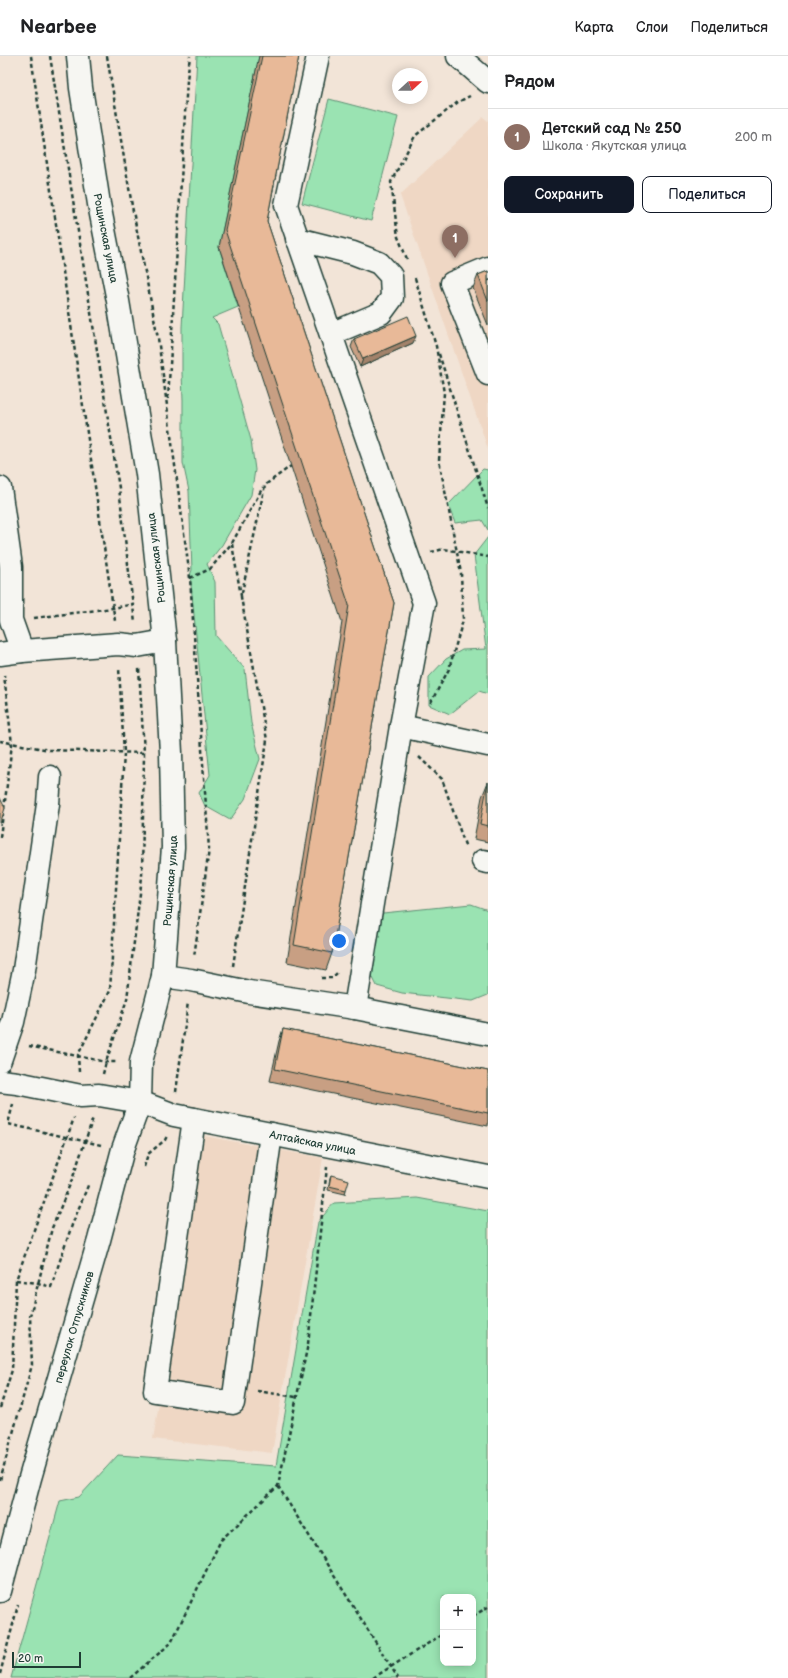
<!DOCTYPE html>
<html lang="ru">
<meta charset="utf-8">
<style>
body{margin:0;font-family:"Balsamiq Sans",sans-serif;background:#f2f2f2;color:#202124}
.controls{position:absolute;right:12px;bottom:12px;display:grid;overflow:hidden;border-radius:8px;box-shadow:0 2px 10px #0003}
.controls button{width:36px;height:36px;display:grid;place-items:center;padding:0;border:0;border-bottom:1px solid #e0e0e0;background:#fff;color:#202124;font:20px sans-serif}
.compass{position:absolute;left:392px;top:12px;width:36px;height:36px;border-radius:50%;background:#fff;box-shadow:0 2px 10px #0003;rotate:69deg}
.scale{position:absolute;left:12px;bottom:10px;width:69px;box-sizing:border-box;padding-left:4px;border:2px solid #1f3d34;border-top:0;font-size:11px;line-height:14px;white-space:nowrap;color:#1f3d34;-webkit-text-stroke:3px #f6f6f2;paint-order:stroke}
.you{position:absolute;left:339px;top:885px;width:14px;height:14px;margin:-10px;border:3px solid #fff;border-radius:50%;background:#1a73e8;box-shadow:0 0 0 6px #1a73e833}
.badge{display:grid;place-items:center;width:26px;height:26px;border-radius:50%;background:#111827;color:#fff;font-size:13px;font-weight:700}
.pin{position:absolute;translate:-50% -33px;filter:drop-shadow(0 1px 2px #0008)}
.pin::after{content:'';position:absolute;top:21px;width:14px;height:12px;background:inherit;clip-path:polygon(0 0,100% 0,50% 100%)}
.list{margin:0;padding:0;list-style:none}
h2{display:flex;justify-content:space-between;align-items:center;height:52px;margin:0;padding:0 16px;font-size:17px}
h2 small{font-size:13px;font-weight:400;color:#757577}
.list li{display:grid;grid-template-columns:26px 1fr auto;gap:12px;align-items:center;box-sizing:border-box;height:56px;padding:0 16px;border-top:1px solid #e0e0e0}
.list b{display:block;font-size:15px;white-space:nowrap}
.list p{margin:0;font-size:13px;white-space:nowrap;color:#757577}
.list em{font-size:13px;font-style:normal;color:#757577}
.actions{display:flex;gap:8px;padding:12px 16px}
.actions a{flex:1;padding:9px 0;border:1px solid #111827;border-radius:8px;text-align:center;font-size:14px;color:#111827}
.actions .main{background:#111827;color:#fff}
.map{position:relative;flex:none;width:488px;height:1622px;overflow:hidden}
header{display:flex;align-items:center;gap:24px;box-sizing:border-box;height:56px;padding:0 20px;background:#fff;border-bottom:1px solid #e0e0e0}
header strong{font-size:19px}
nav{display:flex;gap:22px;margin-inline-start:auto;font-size:14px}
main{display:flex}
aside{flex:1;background:#fff}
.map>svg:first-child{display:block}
</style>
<header>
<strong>Nearbee</strong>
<nav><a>Карта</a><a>Слои</a><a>Поделиться</a></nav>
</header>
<main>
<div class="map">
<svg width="488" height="1622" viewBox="0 0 488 1622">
<rect width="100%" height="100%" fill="#f2e4d7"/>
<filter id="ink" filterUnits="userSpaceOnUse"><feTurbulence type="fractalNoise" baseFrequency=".025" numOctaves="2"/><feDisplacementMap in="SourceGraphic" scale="8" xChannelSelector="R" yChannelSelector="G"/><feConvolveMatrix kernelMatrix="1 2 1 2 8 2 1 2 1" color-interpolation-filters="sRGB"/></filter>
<g filter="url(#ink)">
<!-- built -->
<g fill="#efd7c4">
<polygon points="483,61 488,65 488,393 400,139"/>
<polygon points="204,1080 323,1102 272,1397 153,1383"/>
</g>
<!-- green -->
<g fill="#9ae3b2" stroke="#5c9073" fill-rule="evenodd">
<polygon points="197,0 259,0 219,191 238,251 212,262 218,268 251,384 255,414 251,439 222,489 207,508 215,526 216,580 245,613 251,667 260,703 245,743 230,764 205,750 199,737 210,719 190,519 192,514 189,435 183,407 183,344 182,317 182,271"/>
<polygon points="329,43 398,61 371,165 302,147"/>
<polygon points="483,413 488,414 488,474 482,464 455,467 448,449"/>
<polygon points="488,481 488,638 479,635 450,658 429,649 429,621 446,603 462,594 486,593 474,499"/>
<polygon points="471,848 488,854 488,939 473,945 402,937 377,930 369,914 375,871 383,857"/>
<path d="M417 1142 488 1155V1622H11L60 1445 79 1441 118 1399 276 1410 318 1166 334 1147ZM443 1541H473V1607H443Z"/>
</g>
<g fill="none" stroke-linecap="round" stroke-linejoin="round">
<!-- minor casing -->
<g stroke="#1f3d34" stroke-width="25">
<g id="minor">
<polyline points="318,0 286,149 424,547 401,670 355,952"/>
<polyline points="458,0 488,26"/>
<polyline points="297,183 353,197 379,207 391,220 392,242 381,257 331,278"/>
<polyline points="488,212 452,227 488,318"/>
<polyline points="0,432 11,511 11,564 22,595"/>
<polyline points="0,598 22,595 118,588 137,590 165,585"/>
<polyline points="401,670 488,689"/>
<polyline points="483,805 488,806"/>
<polyline points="163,920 191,924 249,936 355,952 488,978"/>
<polyline points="0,1004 13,966 24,914 48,748 50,721"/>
<path id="s1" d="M0 1025 17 1027 81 1040 99 1039 140 1046 174 1059 488 1121"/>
<polyline points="194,1063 155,1335 233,1347 271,1078"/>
<path id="s2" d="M0 1535 30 1422 99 1184 123 1093 140 1046 141 1006 163 920 173 791 171 697 165 585 147 418 118 245 99 148 81 32 78 0"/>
</g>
</g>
<!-- path -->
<g stroke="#1f3d34" stroke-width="2.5" stroke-dasharray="4 3" stroke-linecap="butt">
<polyline points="31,0 115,565"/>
<polyline points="50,0 119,432 135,567"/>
<polyline points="107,0 132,150 158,282 190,522 209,793 194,901"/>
<polyline points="407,203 398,181 391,126 415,80 458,46 470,40"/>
<polyline points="415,222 436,290 444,337 439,404 461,517 463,564 449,613 430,648"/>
<polyline points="439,298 488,452"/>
<polyline points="168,343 187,24 190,0"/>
<polyline points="232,488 241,540"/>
<polyline points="431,496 444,493 488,501"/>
<polyline points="190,522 210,513 232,487 263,431"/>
<polyline points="34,562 113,552 134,548"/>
<polyline points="0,685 49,694 144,697"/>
<polyline points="419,701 442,723 466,792"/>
<polyline points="4,753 12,688 4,619"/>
<polyline points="0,781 3,758"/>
<polyline points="233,910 267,684 241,541 265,429 291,410"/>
<polyline points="321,922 332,922 338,916"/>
<polyline points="29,990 106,1006 118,1006"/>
<polyline points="79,1016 78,999 110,935 124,697 119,612"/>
<polyline points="103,1018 106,1006 127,943 142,821 144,697 139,612"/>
<polyline points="176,1036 188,946"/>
<polyline points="13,1048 8,1068 101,1089"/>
<polyline points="144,1111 148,1098 165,1084 167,1080"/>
<polyline points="16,1224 38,1227 51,1231 72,1169 89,1127"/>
<polyline points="257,1335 296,1341"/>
<polyline points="0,1352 12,1314 16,1224 74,1062"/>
<polyline points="0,1424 32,1309 30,1260 52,1172 73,1121 93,1062"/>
<polyline points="278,1430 398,1622"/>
<polyline points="473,1560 488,1551"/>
<polyline points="0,1618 18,1549"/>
<polyline points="130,1622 171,1587 221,1484 278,1430 308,1288 327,1111"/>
<polyline points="373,1622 443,1578"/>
</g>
<!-- minor -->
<use href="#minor" stroke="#f6f6f2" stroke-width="22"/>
</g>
<!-- wall -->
<g fill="#c89f83" stroke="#1f3d34">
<polygon points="259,0 299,0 267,165 394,547 332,897 326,914 287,906 342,566 219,191"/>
<polygon points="488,215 488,269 473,232 478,219"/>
<polygon points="354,283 413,287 360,311 351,291"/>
<polygon points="488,726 488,786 474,783 482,741"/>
<polygon points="283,973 488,1015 488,1070 270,1025 279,985"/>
<polygon points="331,1119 346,1134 345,1138 328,1134 330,1123"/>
</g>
<!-- shaded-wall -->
<polygon fill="#a2826a" stroke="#1f3d34" points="416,280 413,287 360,311 363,303"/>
<!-- building -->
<g fill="#e8b998" stroke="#1f3d34">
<polygon points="262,0 299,0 267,165 394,547 332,897 294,889 349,549 225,174"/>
<polygon points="488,215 488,245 478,219"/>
<polygon points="408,260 416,280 363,303 354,283"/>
<polygon points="488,726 488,770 480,768"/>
<polygon points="0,742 5,752 0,769"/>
<polygon points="283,973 488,1015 488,1057 275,1013"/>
<polygon points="331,1119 349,1124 346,1134 329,1130"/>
</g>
</g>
<g text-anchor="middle" stroke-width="4" stroke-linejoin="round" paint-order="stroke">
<!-- street labels -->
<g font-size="11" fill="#1f3d34" stroke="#f6f6f2">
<text transform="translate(106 182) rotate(79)" y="4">Рощинская улица</text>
<text transform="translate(156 502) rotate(-97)" y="4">Рощинская улица</text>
<text dy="4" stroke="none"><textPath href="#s2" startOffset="733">Рощинская улица</textPath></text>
<text dy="4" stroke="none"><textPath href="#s1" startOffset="320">Алтайская улица</textPath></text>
<text dy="4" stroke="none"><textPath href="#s2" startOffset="274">переулок Отпускников</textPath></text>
</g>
</g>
</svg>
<div class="controls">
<button>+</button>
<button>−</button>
</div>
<svg class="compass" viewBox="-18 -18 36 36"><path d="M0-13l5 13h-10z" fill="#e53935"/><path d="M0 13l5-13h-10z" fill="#757577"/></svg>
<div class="scale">20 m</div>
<div class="you"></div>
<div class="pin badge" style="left:455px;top:202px;background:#8d6e63">1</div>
</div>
<aside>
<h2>Рядом<small></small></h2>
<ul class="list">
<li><span class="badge" style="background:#8d6e63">1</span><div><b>Детский сад № 250</b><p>Школа · Якутская улица</p></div><em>200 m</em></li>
</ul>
<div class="actions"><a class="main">Сохранить</a><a>Поделиться</a></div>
</aside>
</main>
